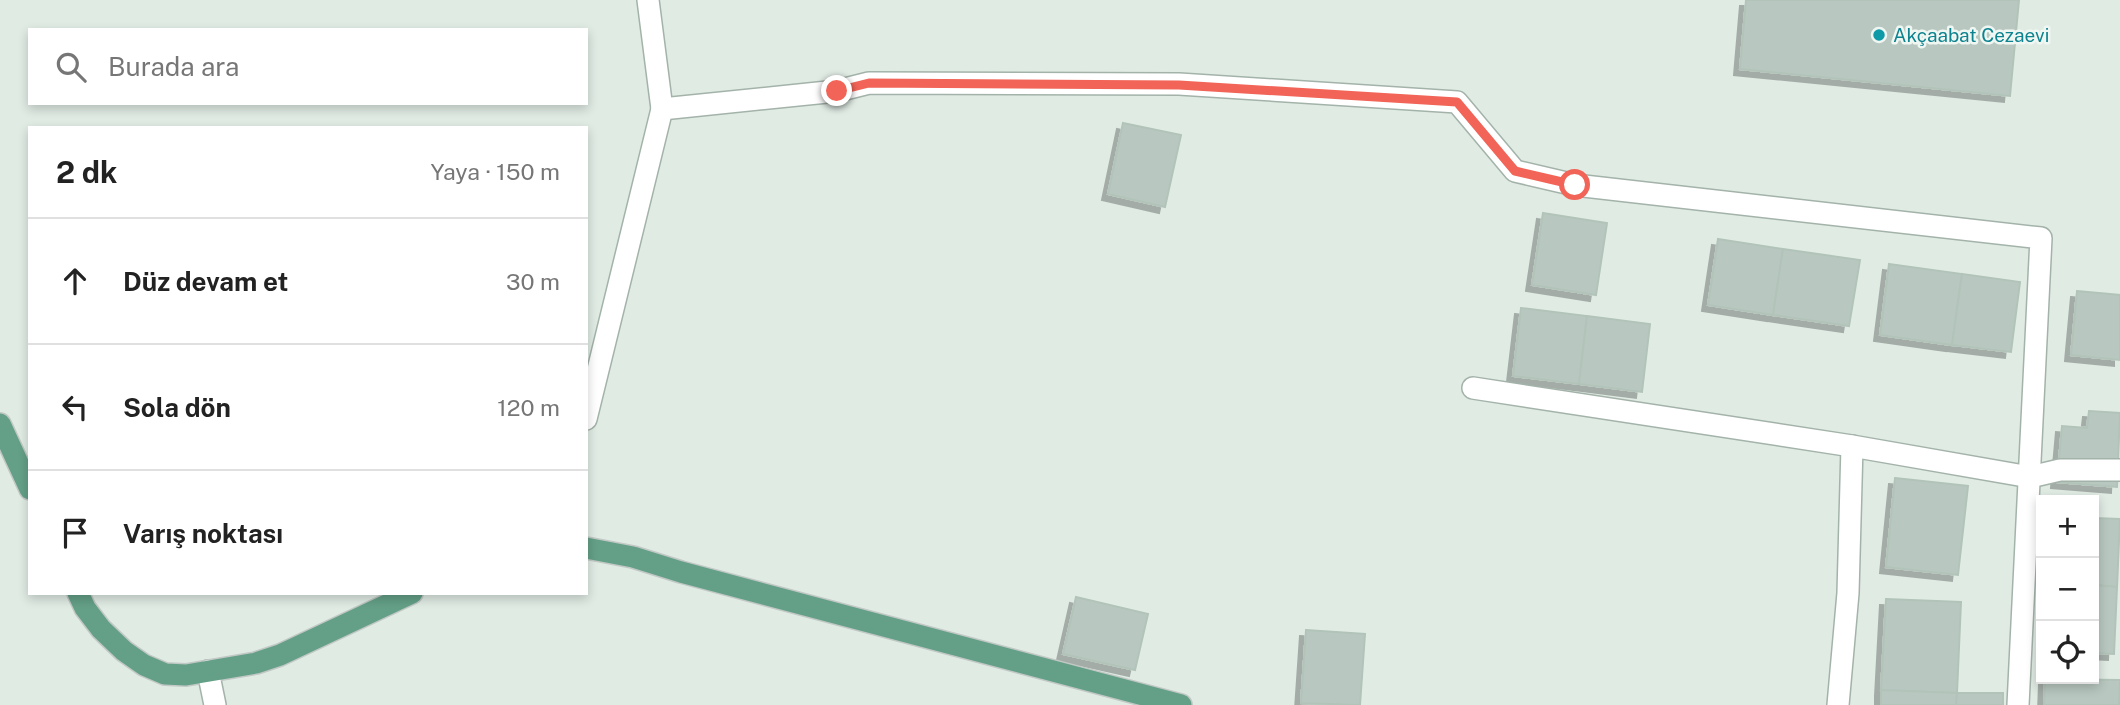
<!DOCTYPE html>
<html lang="tr">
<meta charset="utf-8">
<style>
body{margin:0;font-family:"Public Sans",sans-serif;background:#f6f6f6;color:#222}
.controls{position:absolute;right:21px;bottom:21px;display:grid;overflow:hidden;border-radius:0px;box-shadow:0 4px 10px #0003}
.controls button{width:63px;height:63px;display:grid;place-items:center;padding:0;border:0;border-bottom:2px solid #e0e0e0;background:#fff;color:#222;font:35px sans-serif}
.stop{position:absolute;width:21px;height:21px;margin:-16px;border:5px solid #f16457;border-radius:50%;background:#fff}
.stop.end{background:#f16457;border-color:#fff;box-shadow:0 2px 7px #0008}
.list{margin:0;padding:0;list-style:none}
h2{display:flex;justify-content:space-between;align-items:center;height:91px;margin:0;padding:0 28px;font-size:30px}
h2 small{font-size:23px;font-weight:400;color:#767676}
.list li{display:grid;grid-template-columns:46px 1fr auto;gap:21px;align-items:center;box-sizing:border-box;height:126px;padding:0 28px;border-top:2px solid #e0e0e0}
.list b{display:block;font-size:26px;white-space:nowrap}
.list em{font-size:23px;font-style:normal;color:#767676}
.icon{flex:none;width:38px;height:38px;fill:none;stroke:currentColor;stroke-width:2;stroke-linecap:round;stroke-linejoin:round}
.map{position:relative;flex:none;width:2120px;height:705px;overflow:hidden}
.search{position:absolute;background:#fff;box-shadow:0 4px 10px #0003;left:28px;top:28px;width:560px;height:77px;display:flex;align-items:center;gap:18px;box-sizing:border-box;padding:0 24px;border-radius:0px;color:#767676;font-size:26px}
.panel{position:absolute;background:#fff;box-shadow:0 4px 10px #0003;left:28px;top:126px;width:560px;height:469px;border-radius:0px}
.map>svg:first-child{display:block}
</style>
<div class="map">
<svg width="2120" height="705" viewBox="0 0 2120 705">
<defs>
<filter id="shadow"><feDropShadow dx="-6" dy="6" stdDeviation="0" flood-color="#0004"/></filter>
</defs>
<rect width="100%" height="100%" fill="#e0ebe4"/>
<!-- building -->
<g fill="#b8c8c0" stroke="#b2c4ba" stroke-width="2" filter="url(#shadow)">
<polygon points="1746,0 2019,0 2010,96 1740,69"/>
<polygon points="1123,123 1181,135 1165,207 1108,194"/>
<polygon points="1543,213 1607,223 1596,295 1532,285"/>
<polygon points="1718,239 1783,249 1773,315 1708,305"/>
<polygon points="1783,249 1860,260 1849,326 1773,315"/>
<polygon points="1889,264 1962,274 1952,345 1880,335"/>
<polygon points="1962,274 2020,282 2011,352 1952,345"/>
<polygon points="2077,291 2120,295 2120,360 2071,355"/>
<polygon points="1521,308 1587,316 1579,384 1513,376"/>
<polygon points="1587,316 1650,324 1642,392 1579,384"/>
<polygon points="2089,411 2120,413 2117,487 2057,482 2062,426 2087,428"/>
<polygon points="1895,478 1968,486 1958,575 1886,567"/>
<polygon points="2094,518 2120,519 2117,587 2094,585"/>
<polygon points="2094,585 2117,587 2114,654 2094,653"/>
<polygon points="1076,597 1148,614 1135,670 1063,654"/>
<polygon points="1886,599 1961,602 1957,693 1881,690"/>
<polygon points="1306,630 1365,634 1360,705 1301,703"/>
<polygon points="2045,679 2120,680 2119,705 2044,705"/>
<polygon points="1881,690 1957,693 1956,705 1881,705"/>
<polygon points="1957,693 2003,693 2003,705 1956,705"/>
</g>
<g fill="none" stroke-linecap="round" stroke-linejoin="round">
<!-- minor casing -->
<g stroke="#a3b3aa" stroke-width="24">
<g id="minor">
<polyline points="648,0 662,109 837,91 869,83 1179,84 1457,102 1515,171 1575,185 2041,238 2018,705"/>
<polyline points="1473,388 1852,446 2030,477 2060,470 2120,470"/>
<polyline points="586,419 662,109"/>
<polyline points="208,671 215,705"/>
<polyline points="1838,705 1848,593 1852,446"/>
</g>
</g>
<!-- major casing -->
<g stroke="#c1c8c5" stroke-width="24">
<g id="major">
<polyline points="0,424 30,489"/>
<polyline points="586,548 633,557 681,572 1181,705"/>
<polyline points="78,593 85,608 101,629 124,651 144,665 165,674 186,675 256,663 280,655 412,593"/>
</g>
</g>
<!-- minor -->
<use href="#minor" stroke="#fff" stroke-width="21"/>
<!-- major -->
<use href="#major" stroke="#64a087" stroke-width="21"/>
</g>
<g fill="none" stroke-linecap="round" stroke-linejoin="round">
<!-- route -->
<polyline stroke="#f16457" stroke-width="9" points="837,91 869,83 1179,85 1457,102 1515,171 1575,185"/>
</g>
<!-- markers -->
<circle fill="#0f9aa8" stroke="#f0f7f3" stroke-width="2.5" cx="1879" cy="35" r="7"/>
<g text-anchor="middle" stroke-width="5" stroke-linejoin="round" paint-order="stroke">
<!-- culture labels -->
<g font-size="19" fill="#0d838f" stroke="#f0f7f3" text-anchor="start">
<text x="1893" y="42">Akçaabat Cezaevi</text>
</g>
</g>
</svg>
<div class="controls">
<button>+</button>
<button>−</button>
<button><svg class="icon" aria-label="locate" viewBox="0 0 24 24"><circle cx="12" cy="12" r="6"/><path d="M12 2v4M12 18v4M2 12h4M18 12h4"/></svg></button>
</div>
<div class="stop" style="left:1575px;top:185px"></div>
<div class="stop end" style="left:837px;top:91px"></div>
<div class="search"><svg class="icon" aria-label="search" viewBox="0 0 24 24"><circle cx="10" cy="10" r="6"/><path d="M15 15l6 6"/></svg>Burada ara</div>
<section class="panel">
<h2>2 dk<small>Yaya · 150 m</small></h2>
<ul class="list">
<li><svg class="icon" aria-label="ahead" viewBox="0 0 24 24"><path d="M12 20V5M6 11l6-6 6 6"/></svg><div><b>Düz devam et</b></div><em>30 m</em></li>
<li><svg class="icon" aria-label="left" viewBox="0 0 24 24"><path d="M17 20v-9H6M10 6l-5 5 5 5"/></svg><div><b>Sola dön</b></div><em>120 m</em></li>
<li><svg class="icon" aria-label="arrive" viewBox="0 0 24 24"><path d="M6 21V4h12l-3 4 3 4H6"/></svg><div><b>Varış noktası</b></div></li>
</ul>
</section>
</div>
